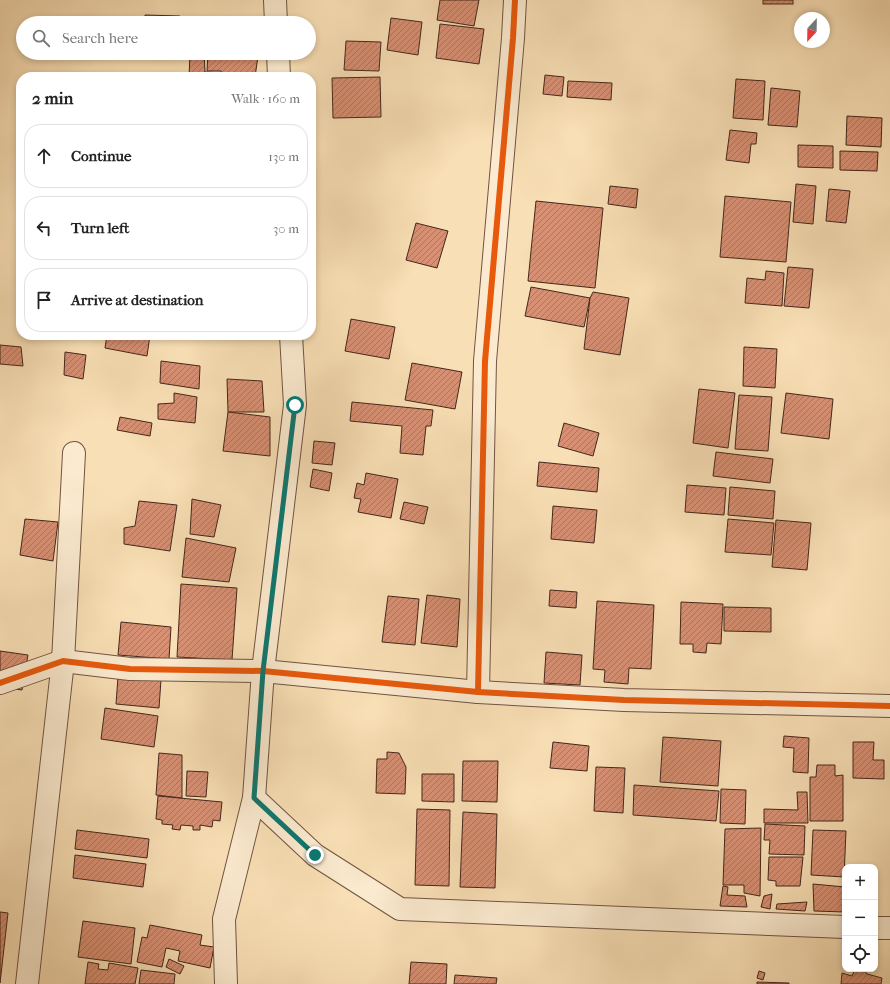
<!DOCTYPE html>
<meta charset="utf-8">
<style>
body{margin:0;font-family:"IM FELL French Canon",serif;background:#f2f2f2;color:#222}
.controls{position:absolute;right:12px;bottom:12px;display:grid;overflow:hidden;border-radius:8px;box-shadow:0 2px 6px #0003}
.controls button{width:36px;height:36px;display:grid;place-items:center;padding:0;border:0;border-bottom:1px solid #e0e0e0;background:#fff;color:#222;font:20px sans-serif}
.compass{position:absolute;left:794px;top:12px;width:36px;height:36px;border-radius:50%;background:#fff;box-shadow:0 2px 6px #0003;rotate:202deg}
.stop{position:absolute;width:12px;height:12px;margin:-9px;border:3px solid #0f766e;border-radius:50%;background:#fff}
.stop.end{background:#0f766e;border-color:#fff;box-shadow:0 1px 4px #0008}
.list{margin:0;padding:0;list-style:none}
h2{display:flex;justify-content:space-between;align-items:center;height:52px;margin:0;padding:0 16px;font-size:17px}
h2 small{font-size:13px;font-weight:400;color:#767676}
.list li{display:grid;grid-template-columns:26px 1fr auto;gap:12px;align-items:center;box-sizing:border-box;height:64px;margin:0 8px 8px;padding:0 8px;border:1px solid #e0e0e0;border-radius:16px}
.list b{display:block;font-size:15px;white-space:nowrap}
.list em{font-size:13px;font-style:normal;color:#767676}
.icon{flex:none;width:22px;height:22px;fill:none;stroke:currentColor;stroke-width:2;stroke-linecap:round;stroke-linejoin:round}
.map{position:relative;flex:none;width:890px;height:984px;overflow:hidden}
.search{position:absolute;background:#fff;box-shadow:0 2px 6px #0003;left:16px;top:16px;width:300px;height:44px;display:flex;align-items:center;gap:10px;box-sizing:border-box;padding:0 14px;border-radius:22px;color:#767676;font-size:15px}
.panel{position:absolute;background:#fff;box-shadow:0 2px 6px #0003;left:16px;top:72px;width:300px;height:268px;border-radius:16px}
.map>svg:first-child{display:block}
</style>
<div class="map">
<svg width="890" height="984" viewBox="0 0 890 984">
<defs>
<pattern id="building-hatch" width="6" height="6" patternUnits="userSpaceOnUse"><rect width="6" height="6" fill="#d79074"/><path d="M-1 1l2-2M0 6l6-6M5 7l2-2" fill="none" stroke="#b0755e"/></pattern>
</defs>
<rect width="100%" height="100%" fill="#f9dfb5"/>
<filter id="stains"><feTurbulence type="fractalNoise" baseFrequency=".005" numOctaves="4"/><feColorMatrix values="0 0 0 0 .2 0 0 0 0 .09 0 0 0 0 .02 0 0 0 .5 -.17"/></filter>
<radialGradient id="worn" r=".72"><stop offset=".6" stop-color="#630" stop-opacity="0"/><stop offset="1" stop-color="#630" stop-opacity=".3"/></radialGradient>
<!-- building -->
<g fill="url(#building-hatch)" stroke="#44261b">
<polygon points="440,0 479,0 474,26 437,20"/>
<rect x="763" y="0" width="30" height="4"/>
<polygon points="145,15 180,16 179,23 145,23"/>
<polygon points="391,18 422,22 418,55 387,50"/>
<polygon points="440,24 484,29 479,64 436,58"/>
<polygon points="346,41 381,42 379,71 344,70"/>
<polygon points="190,53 204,53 205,72 222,73 221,77 189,77"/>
<polygon points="208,53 234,53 258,56 255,77 222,77 221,71 207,71"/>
<polygon points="545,75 564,77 562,96 543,94"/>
<polygon points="380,77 381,117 333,118 332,78"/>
<polygon points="736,79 765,81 763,120 733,118"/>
<polygon points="568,81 612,83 611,100 567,97"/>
<polygon points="771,88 800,91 797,127 768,125"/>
<polygon points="847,116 882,118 881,147 846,145"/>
<polygon points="730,130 757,133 756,144 751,144 749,163 726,160"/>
<polygon points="798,145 833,146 833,168 798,167"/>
<polygon points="840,151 878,152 877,171 840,170"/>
<polygon points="796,184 816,186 813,224 793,222"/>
<polygon points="610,186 638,189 636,208 608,204"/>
<polygon points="829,189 850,191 846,223 826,221"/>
<polygon points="725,196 791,202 786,262 720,257"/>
<polygon points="536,201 603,208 595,288 528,281"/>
<polygon points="416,223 448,231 437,268 406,260"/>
<polygon points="788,267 813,269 809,308 784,306"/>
<polygon points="766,271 784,273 782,306 745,303 747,278 765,280"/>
<polygon points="531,287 590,298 584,327 525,316"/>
<polygon points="593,292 629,298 620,355 584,349 590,298"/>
<polygon points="351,319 395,327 389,359 345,351"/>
<polygon points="107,335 150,335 147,356 105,348"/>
<polygon points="0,345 21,347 23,366 0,364"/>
<polygon points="744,347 777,349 775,388 743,386"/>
<polygon points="65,352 86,355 83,379 64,375"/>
<polygon points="161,361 200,366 199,389 160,383"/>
<polygon points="412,363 462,372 455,409 405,400"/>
<polygon points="227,379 262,381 264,412 228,412"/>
<polygon points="699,389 735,393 728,448 693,443"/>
<polygon points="174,393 197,397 195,423 158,419 158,404 174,403"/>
<polygon points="786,393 833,399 829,439 781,433"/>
<polygon points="739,395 772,397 768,451 735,449"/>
<polygon points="352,402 433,410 431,426 426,426 423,455 400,453 402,426 350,421"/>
<polygon points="228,412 270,417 270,456 223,451"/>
<polygon points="120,417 152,423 150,436 117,430"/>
<polygon points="564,423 599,433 593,456 558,446"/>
<polygon points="314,441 335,443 332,465 312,463"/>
<polygon points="716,452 773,459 770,483 713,476"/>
<polygon points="539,462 599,468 597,492 537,486"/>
<polygon points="313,469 332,473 329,491 310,487"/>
<polygon points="366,473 398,479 391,518 358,512 361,499 354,498 357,483 364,485"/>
<polygon points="687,485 726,488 724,515 685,512"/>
<polygon points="730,487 775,491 773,519 728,515"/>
<polygon points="192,499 221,505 214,537 190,534"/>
<polygon points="139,501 177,505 170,551 124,544 124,528 135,526"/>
<polygon points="404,502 428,507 424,524 400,519"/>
<polygon points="553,506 597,510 594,543 551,539"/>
<polygon points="25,519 58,522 53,561 20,555"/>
<polygon points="728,519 774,523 771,555 725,552"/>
<polygon points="776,520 811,523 807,570 772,567"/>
<polygon points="186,538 236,548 229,582 182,577"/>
<polygon points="181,584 237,588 232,660 177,657"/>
<polygon points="550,590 577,592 576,608 549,606"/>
<polygon points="427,595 460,599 457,647 421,643"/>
<polygon points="388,596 419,599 415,645 382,642"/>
<polygon points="597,601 654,605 651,669 629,668 628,684 604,682 605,670 593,669"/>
<polygon points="681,602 723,604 721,644 707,643 706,653 693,652 693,644 680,644"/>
<polygon points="724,607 771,608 771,632 724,631"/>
<polygon points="121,622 171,627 169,659 118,655"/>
<polygon points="0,651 28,655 22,690 0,687"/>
<polygon points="546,652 582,655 580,685 544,683"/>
<polygon points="118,677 161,680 159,708 116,704"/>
<polygon points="105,708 158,716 154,747 101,739"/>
<polygon points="784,736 809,738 808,773 793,772 794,748 783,747"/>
<polygon points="663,737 721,741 718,786 660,782"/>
<polygon points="553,742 589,746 587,771 550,768"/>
<polygon points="853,742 874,742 873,760 884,760 884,779 853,778"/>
<polygon points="387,752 399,753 406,767 405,794 376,793 377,759 387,759"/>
<polygon points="159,753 182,755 182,798 156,795"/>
<polygon points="463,761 498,761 497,802 462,801"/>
<polygon points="817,765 835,765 835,776 843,775 843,821 810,821 810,777 816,777"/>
<polygon points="596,767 625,768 623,813 594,811"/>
<polygon points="187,771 208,772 206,797 186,796"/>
<polygon points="422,774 454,774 454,802 422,801"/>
<polygon points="634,785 719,791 716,821 633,815"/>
<polygon points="721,789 746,790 745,824 720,823"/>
<polygon points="797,792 807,792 808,823 764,823 764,809 798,810"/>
<polygon points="158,796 222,802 220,821 213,820 212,827 200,825 200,830 193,830 193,826 181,825 180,830 172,829 173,825 162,824 162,820 156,819"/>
<polygon points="417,809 450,810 449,886 415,885"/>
<polygon points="463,812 497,814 495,888 460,887"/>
<polygon points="765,824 805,826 804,855 769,854 770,840 764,840"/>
<polygon points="761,828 760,896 744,893 744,885 723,885 725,829"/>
<polygon points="77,830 149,839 147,858 75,849"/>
<polygon points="813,830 846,831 844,877 811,875"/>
<polygon points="75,855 146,864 143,887 73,878"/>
<polygon points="769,857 803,857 800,886 776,886 776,881 768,880"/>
<polygon points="813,884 845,887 845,912 814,911"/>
<polygon points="723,886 728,887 727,895 745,896 747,907 720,906"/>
<polygon points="772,894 770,909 761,907 764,896"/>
<polygon points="807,902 805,911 776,909 777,904"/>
<polygon points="0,912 8,913 0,983"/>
<polygon points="83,921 135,928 131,964 78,957"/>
<polygon points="150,925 202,935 200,945 214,947 210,968 178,961 180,951 166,948 162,967 137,962 142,937 147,938"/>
<polygon points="169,959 184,966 180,974 166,967"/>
<polygon points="88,962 99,964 98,969 108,970 109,963 138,968 135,984 85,984"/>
<polygon points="411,962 447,964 446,984 409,984"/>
<polygon points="855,969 863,969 867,974 882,978 881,984 841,984 842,973 852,976"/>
<polygon points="141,970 175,974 174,984 139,984"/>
<polygon points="759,971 765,973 763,980 757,978"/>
<polygon points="455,975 497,978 496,984 454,984"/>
<polygon points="757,982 789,983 789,984 757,984"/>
</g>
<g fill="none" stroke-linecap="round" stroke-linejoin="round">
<!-- minor casing -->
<g stroke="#715442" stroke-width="24">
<g id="minor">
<polyline points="275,0 276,23"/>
<polyline points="278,53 279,77"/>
<polyline points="0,683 63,661 130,669 263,671 478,692 624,700 890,706"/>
<polyline points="478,692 485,361 513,38 515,0"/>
<polyline points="254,798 315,855 400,909 845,927"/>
<polyline points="875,928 890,928"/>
<polyline points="27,984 63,661 74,453"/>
<polyline points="226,984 224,919 254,798 263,671 295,405 291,335"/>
</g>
</g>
<!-- minor -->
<use href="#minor" stroke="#fbeacf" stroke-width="22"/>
<!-- cycleway casing -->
<g stroke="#fbeacf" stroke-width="8">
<g id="cycleway">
<polyline points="0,683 63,661 130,669 263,671 478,692 624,700 890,706"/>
<polyline points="478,692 485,361 513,38 515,0"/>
</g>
</g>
<!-- cycleway -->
<use href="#cycleway" stroke="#e8590c" stroke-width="6"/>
</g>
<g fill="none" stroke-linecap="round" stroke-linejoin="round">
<!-- route -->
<polyline stroke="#0f766e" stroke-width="5" points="295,405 263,671 254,798 315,855"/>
</g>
<rect width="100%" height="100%" filter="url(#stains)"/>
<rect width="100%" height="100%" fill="url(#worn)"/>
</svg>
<div class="controls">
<button>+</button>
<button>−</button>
<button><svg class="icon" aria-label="locate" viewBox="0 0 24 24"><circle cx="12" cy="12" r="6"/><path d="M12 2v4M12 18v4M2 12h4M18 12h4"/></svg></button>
</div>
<svg class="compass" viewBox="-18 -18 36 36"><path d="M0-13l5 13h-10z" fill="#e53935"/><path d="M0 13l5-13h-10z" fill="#767676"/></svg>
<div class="stop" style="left:295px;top:405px"></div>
<div class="stop end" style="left:315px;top:855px"></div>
<div class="search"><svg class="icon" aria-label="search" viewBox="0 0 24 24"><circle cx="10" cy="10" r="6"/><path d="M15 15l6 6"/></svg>Search here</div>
<section class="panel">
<h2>2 min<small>Walk · 160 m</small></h2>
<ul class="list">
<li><svg class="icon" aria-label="ahead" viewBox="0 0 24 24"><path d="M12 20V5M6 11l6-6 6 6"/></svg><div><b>Continue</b></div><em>130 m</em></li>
<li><svg class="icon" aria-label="left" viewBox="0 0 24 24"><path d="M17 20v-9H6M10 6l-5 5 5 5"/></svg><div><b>Turn left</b></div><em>30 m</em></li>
<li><svg class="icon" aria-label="arrive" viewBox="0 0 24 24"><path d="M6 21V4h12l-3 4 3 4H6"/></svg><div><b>Arrive at destination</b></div></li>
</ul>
</section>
</div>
